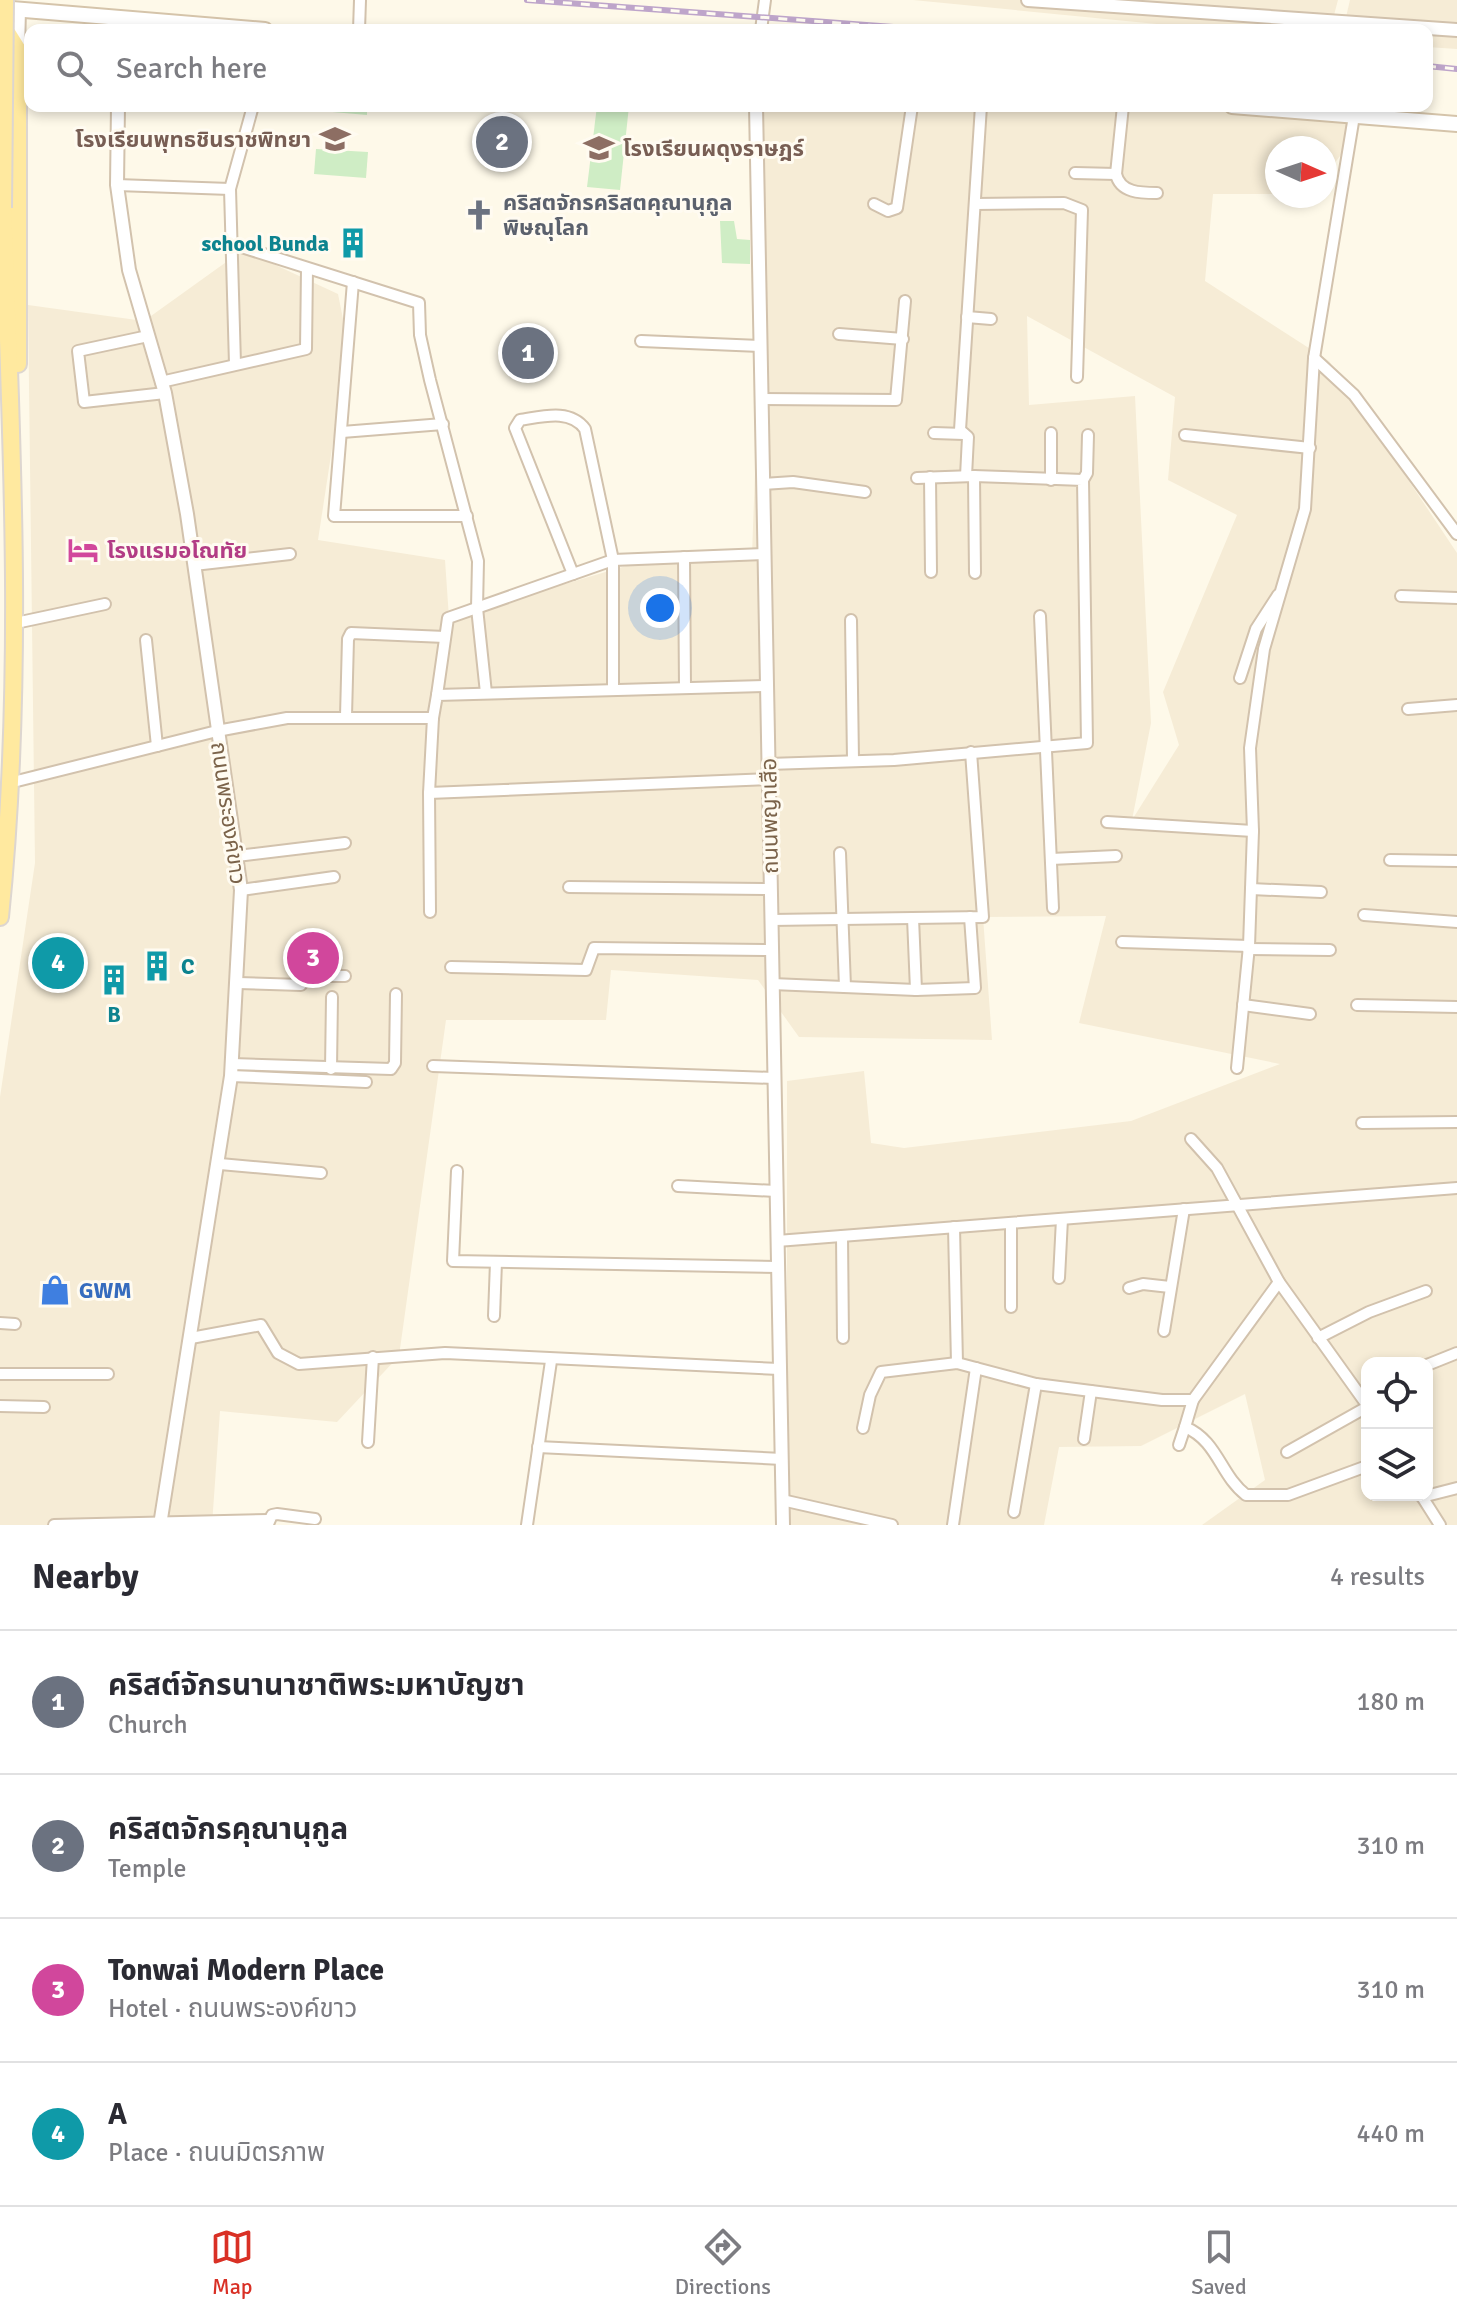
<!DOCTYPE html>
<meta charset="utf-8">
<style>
body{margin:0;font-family:Signika,"Noto Sans Thai",sans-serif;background:#f2f2f3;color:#2b2b33}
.controls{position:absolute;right:24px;bottom:24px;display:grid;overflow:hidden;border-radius:16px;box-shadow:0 4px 12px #0003}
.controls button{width:72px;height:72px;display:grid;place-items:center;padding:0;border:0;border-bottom:2px solid #e1e1e2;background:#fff;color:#2b2b33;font:40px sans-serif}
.compass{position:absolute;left:1265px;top:136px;width:72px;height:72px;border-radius:50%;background:#fff;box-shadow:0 4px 12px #0003;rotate:93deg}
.you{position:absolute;left:660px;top:608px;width:28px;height:28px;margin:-20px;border:6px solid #fff;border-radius:50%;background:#1a73e8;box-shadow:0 0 0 12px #1a73e833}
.badge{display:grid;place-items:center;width:52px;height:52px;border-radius:50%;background:#d93025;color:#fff;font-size:26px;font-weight:700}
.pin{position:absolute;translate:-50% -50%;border:4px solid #fff;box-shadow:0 2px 8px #0006}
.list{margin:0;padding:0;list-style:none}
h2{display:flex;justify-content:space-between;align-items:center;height:104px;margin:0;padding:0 32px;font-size:34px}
h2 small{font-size:26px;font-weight:400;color:#7c7c81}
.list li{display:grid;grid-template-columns:52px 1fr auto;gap:24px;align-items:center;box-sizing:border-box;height:144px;padding:0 32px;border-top:2px solid #e1e1e2}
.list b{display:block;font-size:30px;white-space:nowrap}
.list p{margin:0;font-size:26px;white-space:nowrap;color:#7c7c81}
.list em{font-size:26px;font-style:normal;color:#7c7c81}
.icon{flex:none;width:44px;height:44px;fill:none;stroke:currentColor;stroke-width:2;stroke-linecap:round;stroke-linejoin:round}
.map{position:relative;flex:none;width:1457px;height:1525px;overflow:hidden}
.search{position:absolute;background:#fff;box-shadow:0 4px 12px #0003;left:24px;right:24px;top:24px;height:88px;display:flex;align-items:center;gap:20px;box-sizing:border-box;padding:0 28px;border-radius:16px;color:#7c7c81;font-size:30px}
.sheet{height:680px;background:#fff}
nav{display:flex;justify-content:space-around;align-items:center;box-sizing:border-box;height:112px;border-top:2px solid #e1e1e2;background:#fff;font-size:22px;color:#7c7c81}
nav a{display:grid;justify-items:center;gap:4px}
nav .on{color:#d93025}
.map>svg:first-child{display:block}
</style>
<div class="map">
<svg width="1457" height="1525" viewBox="0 0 1457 1525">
<rect width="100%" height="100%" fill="#fef9e9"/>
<!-- residential -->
<g fill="#f6ecd6" fill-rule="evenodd">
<polygon points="913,0 1338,0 1330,30 1218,30"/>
<polygon points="1350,0 1457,0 1457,49 1427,47 1427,30 1343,30"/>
<path d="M756 106H1352L1349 144 1325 176V148H1277V194H1213L1205 281 1329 361 1457 553V1525H1202L1265 1480 1245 1394 1141 1446 1059 1447 1044 1525H787V1081L864 1071 871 1143 904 1148 1131 1121 1280 1064 1079 1023 1106 916 983 917 992 1040 799 1037 758 980 611 970 606 1020H446L399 1356 337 1422 220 1411 212 1525H0V1097L35 863 28 305 144 321 243 250 338 294 348 344 318 540 445 560 449 618 653 558 752 554 760 339ZM1027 316 1175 397 1168 480 1237 515 1163 692 1179 745 1132 820 1151 723 1135 396 1029 405ZM1367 1363H1427V1495H1367Z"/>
</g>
<!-- park -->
<g fill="#cfedc5">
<polygon points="322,106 367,106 367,115 321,111"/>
<polygon points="597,106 629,106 620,190 587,187"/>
<polygon points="316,149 368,152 366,178 314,174"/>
<polygon points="720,221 734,221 737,239 750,240 750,264 722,263"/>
</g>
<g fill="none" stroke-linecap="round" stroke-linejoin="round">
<!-- minor casing -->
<g stroke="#d2c2ad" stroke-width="14">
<g id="minor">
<polyline points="359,30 360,0"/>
<polyline points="761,30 765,0"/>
<polyline points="1075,173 1116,174 1123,106"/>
<path d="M1116 174C1120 193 1141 193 1157 193"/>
<polyline points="117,185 230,189"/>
<polyline points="874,204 888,211 897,208 912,106"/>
<polyline points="975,204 1064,203 1082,210 1077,377"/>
<polyline points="232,244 419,303 420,335 430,380 478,561 477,608 486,693"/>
<polyline points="353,282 334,516 467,516"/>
<polyline points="967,317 991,319"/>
<polyline points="839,334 903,339"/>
<polyline points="148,336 78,351 84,402 165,393"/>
<polyline points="641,341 760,346"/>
<polyline points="1314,358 1354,395 1457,534"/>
<polyline points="235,364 230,189 253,106"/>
<polyline points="161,382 306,349 307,269"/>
<polyline points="761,399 896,400 905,301"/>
<polyline points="342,432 443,424"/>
<polyline points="934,433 964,434"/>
<polyline points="1185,435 1310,448"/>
<polyline points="966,476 968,437 960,430 981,106"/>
<polyline points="974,476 975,573"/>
<polyline points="930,477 931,572"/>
<polyline points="1051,480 1051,433"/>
<polyline points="1083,480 1087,473 1088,435"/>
<polyline points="763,484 793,482 865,492"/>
<polyline points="684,557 685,688"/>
<polyline points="194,565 290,554"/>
<path d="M573 574 515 428 520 420C541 417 570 408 585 429L613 560V690"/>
<polyline points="1401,596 1457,598"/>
<polyline points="1040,616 1053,908"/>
<polyline points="851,620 853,760"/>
<polyline points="11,624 105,604"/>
<polyline points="146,640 157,746"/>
<polyline points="1240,678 1256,629 1278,595"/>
<polyline points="437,695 448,618 613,560 764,554"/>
<polyline points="1408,709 1457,705"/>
<polyline points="346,716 348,639 351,633 445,637"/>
<polyline points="433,718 429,793 768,779"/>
<polyline points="768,764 894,760 1087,743 1083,480 974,476 917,478"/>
<polyline points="9,783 217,731 287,718 433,718 437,695 766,686"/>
<polyline points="429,793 430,912"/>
<polyline points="1107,822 1253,831"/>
<polyline points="840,853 845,987"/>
<polyline points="237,856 345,843"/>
<polyline points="1051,859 1116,856"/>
<polyline points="1390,860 1457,861"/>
<polyline points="569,887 770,889"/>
<polyline points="1251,889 1321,892"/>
<polyline points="241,890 334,877"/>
<polyline points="1364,915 1457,922"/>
<polyline points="913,918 916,990"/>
<polyline points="771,920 983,917 971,752"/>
<polyline points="1122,942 1249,946"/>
<polyline points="1248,949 1330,950"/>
<polyline points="451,967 586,970 594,948 771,950"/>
<polyline points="238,983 301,985 308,976 345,976"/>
<polyline points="772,984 916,990 975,988 970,917"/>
<polyline points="1243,1005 1310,1014"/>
<polyline points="1357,1005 1457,1007"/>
<polyline points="232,1064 391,1069 395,1063 396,994"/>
<polyline points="433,1066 774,1078"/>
<polyline points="1237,1068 1249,946 1253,831 1250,748 1264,649 1305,509 1314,358 1354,116"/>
<polyline points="331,1069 332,997"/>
<polyline points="231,1076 366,1082"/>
<polyline points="1362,1123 1457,1122"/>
<polyline points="1191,1139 1217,1168 1279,1282 1367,1405"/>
<polyline points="220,1164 321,1173"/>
<polyline points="457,1171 453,1261 777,1267"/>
<polyline points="678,1186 776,1191"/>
<polyline points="954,1227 957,1363"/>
<polyline points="842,1236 843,1338"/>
<polyline points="777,1241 1457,1188"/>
<polyline points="1059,1278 1062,1219"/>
<polyline points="1129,1288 1143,1284 1170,1287"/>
<polyline points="1011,1307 1011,1223"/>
<polyline points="494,1316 496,1262"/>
<polyline points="0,1323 15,1324"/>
<polyline points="1164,1331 1184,1209"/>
<polyline points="191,1338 261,1325 278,1353 299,1364 445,1353 779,1369"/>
<polyline points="1318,1338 1369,1312 1426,1291"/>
<polyline points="1427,1365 1457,1353"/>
<polyline points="0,1374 108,1374"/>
<path d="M1193 1400 1185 1427C1218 1441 1220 1475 1246 1495H1288L1367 1466"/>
<polyline points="0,1406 44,1407"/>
<polyline points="863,1428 870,1395 881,1372 957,1363 1036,1384 1162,1400 1193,1400 1279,1282"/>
<polyline points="1084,1439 1091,1391"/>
<polyline points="368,1442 373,1357"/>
<polyline points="1179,1445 1185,1427"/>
<polyline points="538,1447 782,1459"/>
<polyline points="1287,1452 1367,1407"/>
<polyline points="1421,1495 1440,1525"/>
<polyline points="1422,1497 1457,1488"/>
<polyline points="782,1500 892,1525"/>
<polyline points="1014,1512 1036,1384"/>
<polyline points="268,1524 272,1515 277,1514 315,1519"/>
<polyline points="54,1525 269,1520"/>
<polyline points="527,1525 551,1361"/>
<polyline points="953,1525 976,1368"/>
</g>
</g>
<!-- tertiary casing -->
<g stroke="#d2c2ad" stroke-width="16">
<g id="tertiary">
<polyline points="1028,0 1457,30"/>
<polyline points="18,50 19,9"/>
<polyline points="118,106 117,185 129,270 165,393 187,514 241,890 231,1076 160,1525"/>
<polyline points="756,106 783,1525"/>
</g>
</g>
<!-- secondary casing -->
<g stroke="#d5c4aa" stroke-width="18">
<g id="secondary">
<polyline points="0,8 265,30"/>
<polyline points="1232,106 1457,124"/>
</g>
</g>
<!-- primary casing -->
<g stroke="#ddd6d0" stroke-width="20">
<g id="primary">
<polyline points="0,34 8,34 18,50 18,364"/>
<path d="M0 917C24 683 12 442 3 208"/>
</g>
</g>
<!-- minor -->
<use href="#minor" stroke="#fff" stroke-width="10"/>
<!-- tertiary -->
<use href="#tertiary" stroke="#fff" stroke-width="12"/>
<!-- secondary -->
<use href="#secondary" stroke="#fff" stroke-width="14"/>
<!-- primary -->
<use href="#primary" stroke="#ffe99f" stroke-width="16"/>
<!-- rail casing -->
<g stroke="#bea5ca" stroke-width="6">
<g id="rail">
<polyline points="527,0 934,30"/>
<polyline points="1427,66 1457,69"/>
</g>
</g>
<!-- rail -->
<use href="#rail" stroke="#fffbf1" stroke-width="3" stroke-dasharray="9" stroke-linecap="butt"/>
<!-- primary-bridge casing -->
<g stroke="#ddd6d0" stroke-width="20" stroke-linecap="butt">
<polyline id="primary-bridge" points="3,208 5,0"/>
</g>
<!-- primary-bridge -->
<use href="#primary-bridge" stroke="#ffe99f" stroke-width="16"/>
</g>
<!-- icons -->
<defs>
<g id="school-bare" transform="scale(2.4)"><path d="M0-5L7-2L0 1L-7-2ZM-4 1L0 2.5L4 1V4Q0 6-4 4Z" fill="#8d6e63" stroke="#fffbf1" stroke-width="2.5" paint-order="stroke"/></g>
<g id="church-bare" transform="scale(2.4)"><path d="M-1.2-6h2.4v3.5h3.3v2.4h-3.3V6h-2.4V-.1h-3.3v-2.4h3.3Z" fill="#6b7280" stroke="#fffbf1" stroke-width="2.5" paint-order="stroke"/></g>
<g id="building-bare" transform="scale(2.4)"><path d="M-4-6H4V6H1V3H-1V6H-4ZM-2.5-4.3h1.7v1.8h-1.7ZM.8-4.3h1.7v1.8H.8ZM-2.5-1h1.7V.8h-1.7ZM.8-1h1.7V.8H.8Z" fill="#0f9aa8" stroke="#fffbf1" stroke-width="2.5" paint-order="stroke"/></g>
<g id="hotel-bare" transform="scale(2.4)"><path d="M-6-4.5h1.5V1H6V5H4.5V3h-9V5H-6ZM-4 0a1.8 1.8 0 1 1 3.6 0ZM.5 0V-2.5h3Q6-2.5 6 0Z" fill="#d1479c" stroke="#fffbf1" stroke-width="2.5" paint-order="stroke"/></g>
<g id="shop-bare" transform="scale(2.4)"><path d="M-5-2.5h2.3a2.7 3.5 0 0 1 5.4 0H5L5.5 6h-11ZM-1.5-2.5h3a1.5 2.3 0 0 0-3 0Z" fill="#3f7fe0" stroke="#fffbf1" stroke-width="2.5" paint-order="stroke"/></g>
</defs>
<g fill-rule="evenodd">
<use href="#school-bare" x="335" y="139"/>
<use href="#school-bare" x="599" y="148"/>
<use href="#church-bare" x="479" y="215"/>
<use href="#building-bare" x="353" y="243"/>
<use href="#hotel-bare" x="83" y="550"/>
<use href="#building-bare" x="157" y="966"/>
<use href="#building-bare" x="114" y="980"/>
<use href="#shop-bare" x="55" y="1290"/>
</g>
<g text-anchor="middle" stroke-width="6" stroke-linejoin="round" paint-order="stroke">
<!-- education labels -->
<g font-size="22" font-weight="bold" fill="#785e54" stroke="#fffbf1" text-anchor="end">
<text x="311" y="147">โรงเรียนพุทธชินราชพิทยา</text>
<text x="623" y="156" text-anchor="start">โรงเรียนผดุงราษฎร์</text>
</g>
<!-- worship labels -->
<g font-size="22" font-weight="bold" fill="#5b616d" stroke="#fffbf1" text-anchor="start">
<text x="503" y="210">คริสตจักรคริสตคุณานุกูล<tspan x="503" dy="25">พิษณุโลก</tspan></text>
</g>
<!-- culture labels -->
<g font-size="22" font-weight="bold" fill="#0d838f" stroke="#fffbf1" text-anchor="end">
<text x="329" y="251">school Bunda</text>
<text x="181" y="974" text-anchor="start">C</text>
<text x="114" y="1022" text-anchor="middle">B</text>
</g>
<!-- hotel labels -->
<g font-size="22" font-weight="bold" fill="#b23c85" stroke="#fffbf1" text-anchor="start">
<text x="107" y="558">โรงแรมอโณทัย</text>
</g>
<!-- street labels -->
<g font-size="22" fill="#7b634a" stroke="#fffbf1">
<text transform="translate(229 813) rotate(82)" y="8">ถนนพระองค์ขาว</text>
<text transform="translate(769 816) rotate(-91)" y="8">ถนนพญาเสือ</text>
</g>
<!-- shop labels -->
<g font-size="22" font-weight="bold" fill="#366cbe" stroke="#fffbf1" text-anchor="start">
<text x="79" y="1298">GWM</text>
</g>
</g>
</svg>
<div class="controls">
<button><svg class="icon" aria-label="locate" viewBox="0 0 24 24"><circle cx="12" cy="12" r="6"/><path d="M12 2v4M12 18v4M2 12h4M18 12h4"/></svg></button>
<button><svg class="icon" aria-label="layers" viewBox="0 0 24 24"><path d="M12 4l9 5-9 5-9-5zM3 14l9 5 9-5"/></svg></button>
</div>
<svg class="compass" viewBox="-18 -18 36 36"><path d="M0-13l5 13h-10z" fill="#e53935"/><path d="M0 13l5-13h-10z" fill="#7c7c81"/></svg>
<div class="you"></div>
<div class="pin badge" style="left:528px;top:353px;background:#6b7280">1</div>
<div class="pin badge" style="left:502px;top:142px;background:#6b7280">2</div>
<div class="pin badge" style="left:313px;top:958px;background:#d1479c">3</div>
<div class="pin badge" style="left:58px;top:963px;background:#0f9aa8">4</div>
<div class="search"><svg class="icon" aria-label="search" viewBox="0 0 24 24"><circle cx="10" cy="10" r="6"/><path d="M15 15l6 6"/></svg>Search here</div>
</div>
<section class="sheet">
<h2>Nearby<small>4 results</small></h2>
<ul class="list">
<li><span class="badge" style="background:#6b7280">1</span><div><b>คริสต์จักรนานาชาติพระมหาบัญชา</b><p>Church</p></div><em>180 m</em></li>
<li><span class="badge" style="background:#6b7280">2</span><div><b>คริสตจักรคุณานุกูล</b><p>Temple</p></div><em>310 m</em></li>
<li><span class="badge" style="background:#d1479c">3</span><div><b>Tonwai Modern Place</b><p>Hotel · ถนนพระองค์ขาว</p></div><em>310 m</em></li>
<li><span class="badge" style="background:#0f9aa8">4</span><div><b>A</b><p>Place · ถนนมิตรภาพ</p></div><em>440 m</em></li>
</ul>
</section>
<nav>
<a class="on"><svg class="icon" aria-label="map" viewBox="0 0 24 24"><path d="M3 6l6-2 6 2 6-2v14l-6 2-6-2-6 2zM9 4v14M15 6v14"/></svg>Map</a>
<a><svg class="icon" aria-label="directions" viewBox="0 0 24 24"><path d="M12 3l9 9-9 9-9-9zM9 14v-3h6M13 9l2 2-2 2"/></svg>Directions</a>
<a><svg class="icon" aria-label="saved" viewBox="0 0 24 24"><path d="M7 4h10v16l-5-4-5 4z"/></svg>Saved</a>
</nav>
